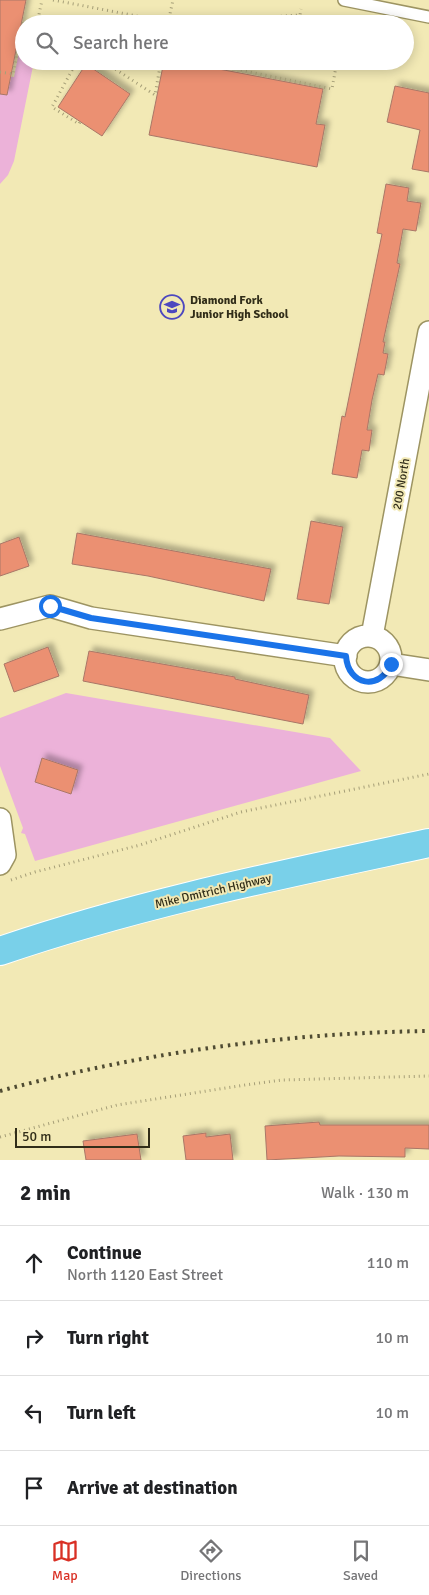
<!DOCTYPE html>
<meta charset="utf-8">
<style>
body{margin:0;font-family:Signika,sans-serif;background:#f2f2f2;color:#202124}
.scale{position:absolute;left:15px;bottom:12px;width:135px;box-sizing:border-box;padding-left:5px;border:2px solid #312d19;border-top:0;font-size:14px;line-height:18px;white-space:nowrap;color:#312d19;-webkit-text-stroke:4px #f2e9b5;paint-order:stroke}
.stop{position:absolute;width:15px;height:15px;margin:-11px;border:4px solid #1a73e8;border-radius:50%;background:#fff}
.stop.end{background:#1a73e8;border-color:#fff;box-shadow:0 1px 5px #0008}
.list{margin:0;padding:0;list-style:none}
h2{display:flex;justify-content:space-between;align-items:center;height:65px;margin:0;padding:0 20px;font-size:21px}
h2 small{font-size:16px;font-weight:400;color:#757577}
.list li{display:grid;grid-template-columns:32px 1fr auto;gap:15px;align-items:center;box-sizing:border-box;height:75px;padding:0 20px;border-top:1px solid #e0e0e0}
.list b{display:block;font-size:19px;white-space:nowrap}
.list p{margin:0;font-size:16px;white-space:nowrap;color:#757577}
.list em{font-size:16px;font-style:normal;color:#757577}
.icon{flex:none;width:28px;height:28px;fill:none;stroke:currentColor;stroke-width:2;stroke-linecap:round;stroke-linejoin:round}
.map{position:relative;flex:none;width:429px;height:1160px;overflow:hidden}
.search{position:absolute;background:#fff;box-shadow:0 2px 12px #0003;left:15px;right:15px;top:15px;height:55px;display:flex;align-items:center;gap:12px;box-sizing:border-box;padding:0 18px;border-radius:28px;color:#757577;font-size:19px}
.sheet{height:365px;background:#fff}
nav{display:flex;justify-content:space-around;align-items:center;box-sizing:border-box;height:70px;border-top:1px solid #e0e0e0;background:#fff;font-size:14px;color:#757577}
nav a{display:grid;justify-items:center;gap:2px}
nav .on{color:#d93025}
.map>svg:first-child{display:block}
</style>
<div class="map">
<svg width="429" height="1160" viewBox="0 0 429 1160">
<defs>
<filter id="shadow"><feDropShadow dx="4.5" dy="-4.5" stdDeviation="2.5" flood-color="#0004"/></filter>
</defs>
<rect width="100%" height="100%" fill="#f2e9b5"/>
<!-- green -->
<g fill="#ecb2d9">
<polygon points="24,26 24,61 34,61 14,161 8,175 0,184 0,75 14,77"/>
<polygon points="66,693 330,738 361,771 35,861 25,834 21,833 23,828 0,766 0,718"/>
</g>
<!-- building -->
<g fill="#eb9072" stroke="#a97767" filter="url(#shadow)">
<polygon points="0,0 26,0 7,95 0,94"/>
<polygon points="164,61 177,61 323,89 316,124 325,125 317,167 149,135"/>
<polygon points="86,64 130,94 102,136 58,107"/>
<polygon points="395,86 429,93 429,172 412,169 420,130 387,122"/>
<polygon points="386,184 409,188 407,201 421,203 416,231 403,229 397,263 400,264 383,342 385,342 383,353 388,354 384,375 378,374 372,400 367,430 372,430 369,451 362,450 357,478 332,474 342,416 345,417 382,234 377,233"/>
<polygon points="311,521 343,527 329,604 297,599"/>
<polygon points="77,533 271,569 264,601 148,576 72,564"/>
<polygon points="19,537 29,566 0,576 0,544"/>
<polygon points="48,647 59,676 14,692 4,664"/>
<polygon points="89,651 235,677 235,679 309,695 303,724 83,681"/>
<polygon points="42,758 78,770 71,794 35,782"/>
<polygon points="319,1122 320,1125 429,1125 429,1149 405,1148 405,1157 339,1156 267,1160 265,1126"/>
<polygon points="206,1133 206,1137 230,1134 233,1160 186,1160 183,1136"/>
<polygon points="137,1134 141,1160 86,1160 83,1141"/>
</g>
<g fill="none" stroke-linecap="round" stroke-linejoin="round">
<!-- lane casing -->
<g stroke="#9d9462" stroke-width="14">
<polyline id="lane" points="344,0 429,17"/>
</g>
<!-- street casing -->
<g stroke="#9d9462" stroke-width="24">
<g id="street">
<polyline points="0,619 50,606 91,618 346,656"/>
<polyline points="372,636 429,332"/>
<circle cx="368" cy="659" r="23"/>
<polyline points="391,664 429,670"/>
<polyline points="0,819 5,855 0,864"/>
</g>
</g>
<!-- highway casing -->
<g stroke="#fff" stroke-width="30">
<path id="highway" d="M0 951C140 903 285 874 429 843"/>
</g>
<!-- path -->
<g stroke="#a69f78" stroke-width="3" stroke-dasharray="1 4" stroke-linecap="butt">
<polyline points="53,0 168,22 236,19"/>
<polyline points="168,23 173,0"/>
<polyline points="37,24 42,0"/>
<polyline points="236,24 236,19 300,15 301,9"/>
<polyline points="345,24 346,19"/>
<polyline points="77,61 52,107 79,124 80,122"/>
<polyline points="103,61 155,95 161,61"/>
<polyline points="239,61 240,70 332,89 337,61"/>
<polyline points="0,72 13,74 23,22 29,24"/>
<polyline points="11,880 35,872 140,845 241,812 429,774"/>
<polyline points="0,1137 117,1105 245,1085 282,1080 429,1076"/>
</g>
<!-- lane -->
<use href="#lane" stroke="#fff" stroke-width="11"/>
<!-- street -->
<use href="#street" stroke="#fff" stroke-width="21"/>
<!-- highway -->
<use href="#highway" stroke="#79d0e9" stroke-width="28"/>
<!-- rail -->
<path stroke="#4f4b32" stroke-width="4" stroke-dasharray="2.5 5" stroke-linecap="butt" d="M0 1091C141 1053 283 1033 429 1031"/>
</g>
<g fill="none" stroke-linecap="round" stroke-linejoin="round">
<!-- route -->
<path stroke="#1a73e8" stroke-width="6" d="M50 606 91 618 346 656C348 686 380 691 391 664"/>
</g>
<!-- icons -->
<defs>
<g id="school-ring" transform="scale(1.25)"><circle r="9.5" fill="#f2e9b5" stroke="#4d48bf" stroke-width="1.5"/><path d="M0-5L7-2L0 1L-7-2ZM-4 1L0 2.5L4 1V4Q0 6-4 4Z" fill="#4d48bf"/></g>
</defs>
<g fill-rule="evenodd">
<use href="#school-ring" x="172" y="307"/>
</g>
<g text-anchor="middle" stroke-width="4" stroke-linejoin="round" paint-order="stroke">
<!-- poi labels -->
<g font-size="12" font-weight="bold" fill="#312d19" stroke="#f2e9b5" text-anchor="start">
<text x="190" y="304">Diamond Fork<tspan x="190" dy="14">Junior High School</tspan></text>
</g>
<!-- street labels -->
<g font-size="12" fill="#312d19" stroke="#f2e9b5">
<text transform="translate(401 484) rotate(-80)" y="4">200 North</text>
<text transform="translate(213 891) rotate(-13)" y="4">Mike Dmitrich Highway</text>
</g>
</g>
</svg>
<div class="scale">50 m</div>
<div class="stop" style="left:50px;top:606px"></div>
<div class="stop end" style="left:391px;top:664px"></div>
<div class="search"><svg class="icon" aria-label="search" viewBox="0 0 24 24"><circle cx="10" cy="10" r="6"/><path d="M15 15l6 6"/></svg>Search here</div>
</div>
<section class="sheet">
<h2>2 min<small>Walk · 130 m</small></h2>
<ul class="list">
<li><svg class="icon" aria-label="ahead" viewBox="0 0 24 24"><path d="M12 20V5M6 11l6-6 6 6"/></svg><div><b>Continue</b><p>North 1120 East Street</p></div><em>110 m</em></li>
<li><svg class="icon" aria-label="right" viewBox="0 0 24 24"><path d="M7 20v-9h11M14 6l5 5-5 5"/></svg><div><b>Turn right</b></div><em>10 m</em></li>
<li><svg class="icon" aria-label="left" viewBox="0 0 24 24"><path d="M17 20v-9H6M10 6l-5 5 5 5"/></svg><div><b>Turn left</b></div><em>10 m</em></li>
<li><svg class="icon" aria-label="arrive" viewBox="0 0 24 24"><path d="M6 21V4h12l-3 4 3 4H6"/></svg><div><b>Arrive at destination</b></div></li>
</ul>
</section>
<nav>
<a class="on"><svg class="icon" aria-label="map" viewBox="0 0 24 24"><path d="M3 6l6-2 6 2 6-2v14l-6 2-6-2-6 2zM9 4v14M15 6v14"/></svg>Map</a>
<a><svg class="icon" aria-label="directions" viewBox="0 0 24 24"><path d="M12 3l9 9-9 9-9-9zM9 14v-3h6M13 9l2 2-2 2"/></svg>Directions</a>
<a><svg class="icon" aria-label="saved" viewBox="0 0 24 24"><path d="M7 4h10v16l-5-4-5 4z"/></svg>Saved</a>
</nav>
